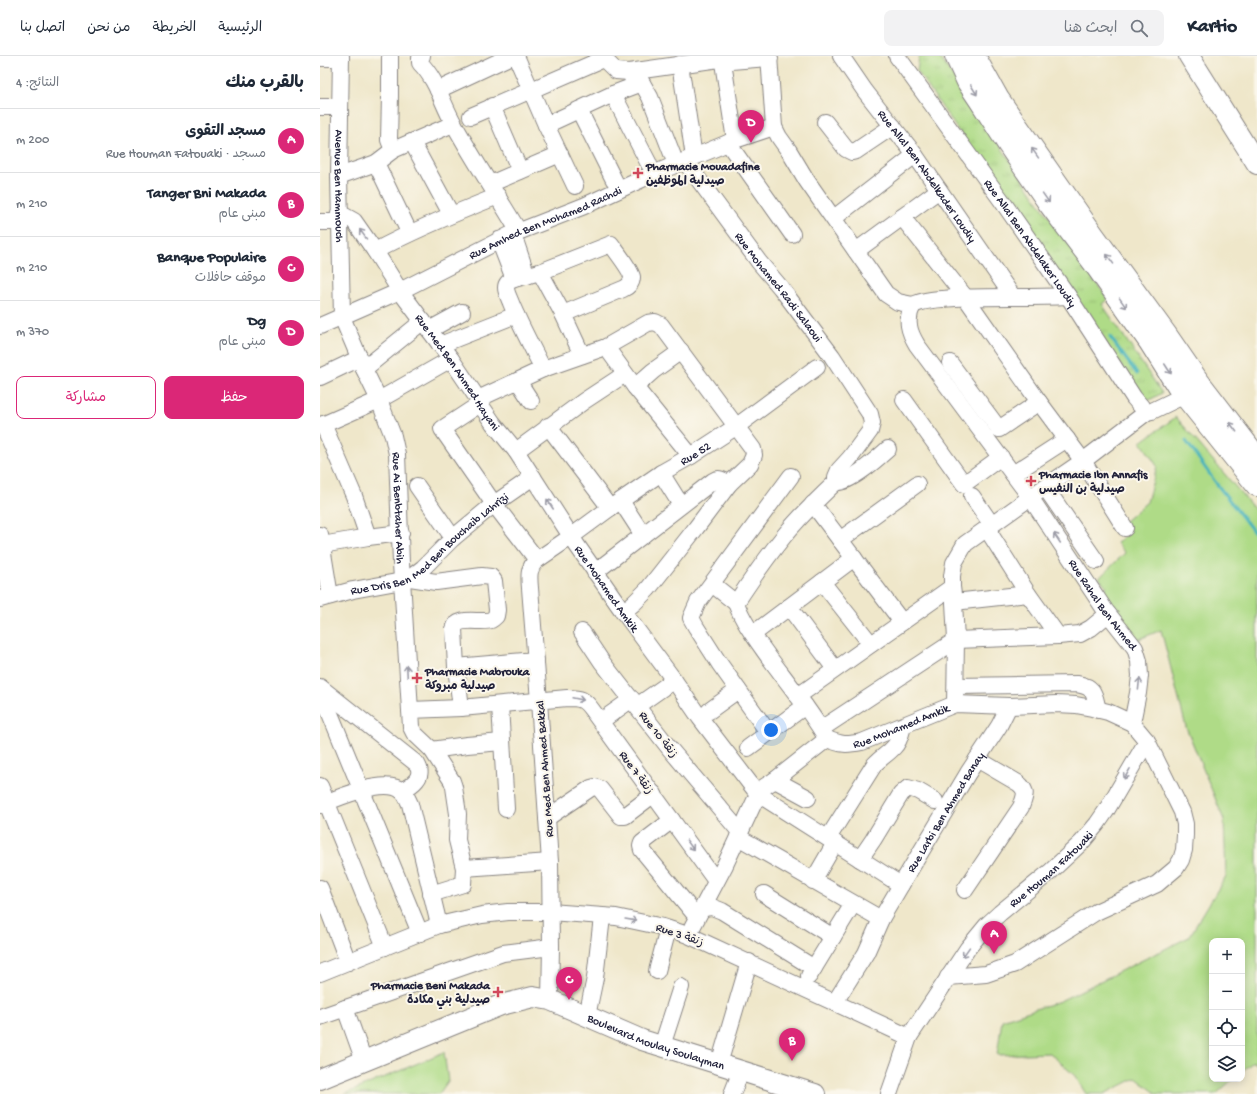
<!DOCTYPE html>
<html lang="ar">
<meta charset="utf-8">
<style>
body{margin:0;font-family:"Gochi Hand","Playpen Sans Arabic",sans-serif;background:#f2f2f3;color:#1f2937;direction:rtl}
.controls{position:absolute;right:12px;bottom:12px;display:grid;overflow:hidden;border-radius:8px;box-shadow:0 2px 10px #0003}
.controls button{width:36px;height:36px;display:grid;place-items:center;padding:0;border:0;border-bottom:1px solid #e0e1e3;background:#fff;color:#1f2937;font:20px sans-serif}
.you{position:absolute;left:451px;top:674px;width:14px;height:14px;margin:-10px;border:3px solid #fff;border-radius:50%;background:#1a73e8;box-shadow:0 0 0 6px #1a73e833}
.badge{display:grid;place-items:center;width:26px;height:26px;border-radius:50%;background:#db2777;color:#fff;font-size:13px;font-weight:700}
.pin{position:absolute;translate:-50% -33px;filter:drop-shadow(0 1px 2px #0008)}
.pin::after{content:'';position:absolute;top:21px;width:14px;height:12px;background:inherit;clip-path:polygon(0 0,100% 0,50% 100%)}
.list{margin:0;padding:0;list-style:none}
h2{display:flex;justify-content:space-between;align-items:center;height:52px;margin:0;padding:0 16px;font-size:17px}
h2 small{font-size:13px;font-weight:400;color:#747a83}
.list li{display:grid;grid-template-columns:26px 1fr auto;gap:12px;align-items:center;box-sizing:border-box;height:64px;padding:0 16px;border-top:1px solid #e0e1e3}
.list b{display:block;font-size:15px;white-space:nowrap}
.list p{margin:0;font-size:13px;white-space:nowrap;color:#747a83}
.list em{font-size:13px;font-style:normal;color:#747a83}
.actions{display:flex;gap:8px;padding:12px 16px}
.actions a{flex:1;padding:9px 0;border:1px solid #db2777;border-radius:8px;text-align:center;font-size:14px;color:#db2777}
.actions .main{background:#db2777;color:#fff}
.icon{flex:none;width:22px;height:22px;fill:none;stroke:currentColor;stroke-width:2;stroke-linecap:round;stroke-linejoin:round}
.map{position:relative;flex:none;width:937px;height:1038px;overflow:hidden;direction:ltr}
header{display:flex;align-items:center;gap:24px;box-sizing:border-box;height:56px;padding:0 20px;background:#fff;border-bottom:1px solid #e0e1e3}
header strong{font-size:19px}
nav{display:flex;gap:22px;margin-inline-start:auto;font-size:14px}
.search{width:280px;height:36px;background:#f2f2f3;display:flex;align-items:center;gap:10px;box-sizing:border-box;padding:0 14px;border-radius:8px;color:#747a83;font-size:15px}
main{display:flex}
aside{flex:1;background:#fff}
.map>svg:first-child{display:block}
</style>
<header>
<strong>Kartio</strong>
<div class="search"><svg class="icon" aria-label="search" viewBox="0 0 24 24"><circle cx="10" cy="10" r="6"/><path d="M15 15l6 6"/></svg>ابحث هنا</div>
<nav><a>الرئيسية</a><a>الخريطة</a><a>من نحن</a><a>اتصل بنا</a></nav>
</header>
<main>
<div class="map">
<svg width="937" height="1038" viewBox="0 0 937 1038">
<defs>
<pattern id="grass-tufts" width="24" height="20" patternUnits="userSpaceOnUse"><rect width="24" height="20" fill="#afdb87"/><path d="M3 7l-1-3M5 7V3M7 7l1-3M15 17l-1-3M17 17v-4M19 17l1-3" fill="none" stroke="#96bc75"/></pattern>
</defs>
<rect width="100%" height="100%" fill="#fbf7ec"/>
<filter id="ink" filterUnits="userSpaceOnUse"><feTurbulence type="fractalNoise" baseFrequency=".025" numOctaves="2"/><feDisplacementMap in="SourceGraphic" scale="8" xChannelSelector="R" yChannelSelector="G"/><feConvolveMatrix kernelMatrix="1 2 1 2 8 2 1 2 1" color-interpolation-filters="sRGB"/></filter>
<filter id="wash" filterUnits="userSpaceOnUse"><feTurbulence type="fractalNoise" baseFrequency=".012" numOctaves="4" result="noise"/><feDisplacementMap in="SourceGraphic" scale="16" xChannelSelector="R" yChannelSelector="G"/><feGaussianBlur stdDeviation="0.9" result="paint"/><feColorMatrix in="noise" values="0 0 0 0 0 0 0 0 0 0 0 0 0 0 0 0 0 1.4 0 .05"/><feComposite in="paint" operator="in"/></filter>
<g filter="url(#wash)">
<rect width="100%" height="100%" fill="#efe7ca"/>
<!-- grass -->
<polygon fill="url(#grass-tufts)" stroke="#687e61" points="601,0 619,0 721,150 788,243 782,248 842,337 826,346 597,15 599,1"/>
<!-- park -->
<g fill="#afdb87" stroke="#687e61">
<polygon points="856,361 937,456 937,1009 934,1005 922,1015 922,885 892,885 892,1023 913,1023 896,1038 837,1038 816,1022 784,1038 766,1038 755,1020 730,997 677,999 682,964 740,945 869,881 906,820 904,764 866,671 841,574 810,587 776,541 787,531 779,522 805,497 797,487 810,475 804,466 827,446 837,410 821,386"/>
<polygon points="124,996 128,1025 119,1038 25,1038"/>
</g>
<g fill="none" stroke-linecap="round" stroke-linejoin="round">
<!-- stream -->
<g stroke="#44b3bd" stroke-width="3">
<polyline points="790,281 817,318"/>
<polyline points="866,385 896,427 937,480"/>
</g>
</g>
</g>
<g filter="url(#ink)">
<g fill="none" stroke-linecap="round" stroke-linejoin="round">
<!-- minor casing -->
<g stroke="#888482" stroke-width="18">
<g id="minor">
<path id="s1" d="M21 0 19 120 22 261 44 313 59 344 73 380 77 398 81 507 91 671 94 677 112 694 132 725 134 731 138 758 137 784 144 812 143 828 111 838"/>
<polyline points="70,0 70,40 69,84 73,94"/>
<path d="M102 0 100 2V7C117 24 122 47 134 68 154 105 178 140 199 176"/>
<polyline points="196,0 226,69 255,130"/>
<polyline points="281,0 296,15 309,16 313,23 322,27 330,41 356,108"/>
<polyline points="402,0 415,84"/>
<path id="s2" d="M449 0 454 71 459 81 469 95 487 125 566 238 578 246 593 249C585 264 589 276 597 289L710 441 785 554 815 592 819 605 820 620 818 637 812 667"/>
<path id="s3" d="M521 0 545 35 595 99 693 241"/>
<path id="s4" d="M577 0 682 145 748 240 814 342 825 355 827 356"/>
<polyline points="0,2 21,2"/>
<polyline points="360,8 374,101"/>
<polyline points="309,16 399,3 411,5 450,2"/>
<polyline points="118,34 191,0"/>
<polyline points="293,38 329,108"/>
<polyline points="172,50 200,115"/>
<polyline points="0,51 20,51"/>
<polyline points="259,54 294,124"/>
<polyline points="151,60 283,3"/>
<polyline points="505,66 526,93 532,96 536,95 573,70"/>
<polyline points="226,69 293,38 322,27"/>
<polyline points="92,86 131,158"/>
<polyline points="408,87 472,178"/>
<path id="s5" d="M365 105 439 206 461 232 512 300 550 358 552 367 550 375 530 402 519 414 516 421V426C498 443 480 460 464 480 447 501 431 524 416 547 423 566 436 583 448 600 468 627 490 654 507 683"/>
<polyline points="56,107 89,176"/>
<polyline points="19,120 56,107 73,94 133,68"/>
<polyline points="170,128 240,98"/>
<path id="s6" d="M19 158 25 160 34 165 55 195 80 235 131 303 158 343 160 348 173 367 196 395 256 488 302 554 354 624 380 662 438 738 581 829"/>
<polyline points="582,161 646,242 719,346 763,405 805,472"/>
<polyline points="514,162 595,99"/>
<polyline points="0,166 19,166"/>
<polyline points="193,178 207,220"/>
<path d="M179 184 194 223 220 216 291 188C296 195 311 214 312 221 312 227 308 231 303 233L243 258"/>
<path d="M55 195C96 173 135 157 178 140"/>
<polyline points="536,195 619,134"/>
<polyline points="220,216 243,258 262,299"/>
<path d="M194 223C190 225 186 226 186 232 186 236 189 242 191 247 200 269 212 291 223 313"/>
<path d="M593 249C605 243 621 243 635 242 672 240 710 242 748 240"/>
<path id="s7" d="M0 270 80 235 190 179 264 150 333 118 415 84 454 71"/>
<polyline points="109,274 142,256"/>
<polyline points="120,289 196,259"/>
<polyline points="286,291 315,331 371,400"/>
<polyline points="630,307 679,373 719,346"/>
<polyline points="44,313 103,265"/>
<polyline points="0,321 40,302"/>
<polyline points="198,325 211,345"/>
<polyline points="315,331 333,315 361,295"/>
<polyline points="158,343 223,313 286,291 328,267 335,266 341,269 433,393 434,399 430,408 409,428 376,472 328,533 314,547 303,556"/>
<polyline points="584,344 644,428 681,401"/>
<polyline points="160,348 122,373 174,448 217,504"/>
<polyline points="3,368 34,440 48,481"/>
<polyline points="0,370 59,344 131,303"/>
<polyline points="228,370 290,452"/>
<polyline points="196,395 264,345 305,318"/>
<polyline points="341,417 361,449"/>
<polyline points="693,418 747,383"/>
<path d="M516 426C529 428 558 402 568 393"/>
<polyline points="97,430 133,482"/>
<polyline points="725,431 776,505"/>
<polyline points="652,440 672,469"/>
<polyline points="301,445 323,479"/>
<polyline points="493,448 582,566"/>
<polyline points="667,473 708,538 738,580"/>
<polyline points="0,479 10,540"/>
<polyline points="520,484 597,428"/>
<polyline points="2,489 48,481 81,477"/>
<path d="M275 516 393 425C399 421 403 424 409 428"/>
<path d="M90 522 116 526 162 520 171 521 174 525 177 554 176 560C175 561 173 563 171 564 161 568 137 559 134 573L136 611 141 652"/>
<polyline points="502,526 551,588"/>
<polyline points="392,528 416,547"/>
<path id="s8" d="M0 543 33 534 82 525 90 522 103 512 133 482 174 448 213 421"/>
<polyline points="634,546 708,538"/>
<polyline points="469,551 515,613"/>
<polyline points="262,576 282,606 350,693 420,776"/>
<polyline points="433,578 534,502"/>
<polyline points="136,611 216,604"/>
<path d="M636 630 757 628C775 631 774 638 778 654"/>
<path d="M0 631 97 708C105 721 92 729 82 735"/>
<polyline points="0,633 100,877"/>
<polyline points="478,640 632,531"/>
<polyline points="635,648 636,584 634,546 632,531 632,520 634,507 645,488 725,431 763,405 827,356 832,355 865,339"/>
<polyline points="180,649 186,753"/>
<polyline points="317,650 354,624"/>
<path d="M90 654 141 652 247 642C261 642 264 643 272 654L396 825"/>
<polyline points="389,655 418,634"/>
<polyline points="281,665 312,643"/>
<polyline points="501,673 636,584 738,580 760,578 771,572 788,558"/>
<polyline points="448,676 399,607 376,571 371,562 378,546 471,420"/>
<path id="s9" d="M507 683C522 689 526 689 542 686L635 648 689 650 736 648 756 649 772 652 788 656 812 667 827 685 862 756 865 768V779L864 794 861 804 856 812 837 828 776 856 695 908 666 918 628 921"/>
<polyline points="428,692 485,650"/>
<polyline points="112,694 147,689 182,686"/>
<polyline points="455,724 488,742"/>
<polyline points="0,730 65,891"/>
<path d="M0 749C17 742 66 721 82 735 86 738 88 744 90 748L119 869"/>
<polyline points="227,762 271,732 275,731 280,733 301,760 305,760 334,738"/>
<polyline points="352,764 322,787 321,790 322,794 377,861"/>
<polyline points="418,781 561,863"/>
<path d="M508 782 554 709C560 702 568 698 574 691 580 685 581 677 583 670"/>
<polyline points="540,803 553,784 581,738 588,732 598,735 615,745"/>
<polyline points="144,812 230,806"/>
<polyline points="493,825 515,787"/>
<polyline points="0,832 28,906"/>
<path d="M645 834 701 751C705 740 708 735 698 727L657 703"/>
<polyline points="444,838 513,881"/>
<polyline points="383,852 392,851 402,855 494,912"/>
<polyline points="368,879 405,809 438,738 444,731 455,724 507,683"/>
<polyline points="337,915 348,873"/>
<polyline points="0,917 119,869 162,859 188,856 230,856 296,861 343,871 368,879 589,981"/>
<polyline points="489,920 533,848"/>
<path id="s10" d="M230 944 231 891 230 806 219 645 210 532C209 521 208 511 217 504L252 480 290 452 341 417 371 400 417 370 497 311"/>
<path id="s11" d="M515 946 546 897 561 863 581 829 648 717 679 670 689 650"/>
<polyline points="25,952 44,1005"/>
<polyline points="267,960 275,922 282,861"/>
<polyline points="0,961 183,897 231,891"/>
<polyline points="342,990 361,931"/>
<polyline points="399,1008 429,906"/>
<polyline points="412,1038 421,1015"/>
<path id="s12" d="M569 1038 589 981 648 892 667 869 680 857 730 816 762 786 777 768 786 755 827 685"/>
</g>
</g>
<!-- major casing -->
<g stroke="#888482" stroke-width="22">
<g id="major">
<polyline points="869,0 937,108"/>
<path id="s13" d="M0 1023 181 949 213 941 230 944 322 984 495 1038"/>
</g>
</g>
<!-- highway casing -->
<g stroke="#888482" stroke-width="24">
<g id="highway">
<polyline points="636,0 648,26 660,44 689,89 729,147 775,208 830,286 859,332 937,429"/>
<polyline points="654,0 678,43 773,179 846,279 877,324 937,402"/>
</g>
</g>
<!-- minor -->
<use href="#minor" stroke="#fff" stroke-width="16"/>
<!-- major -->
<use href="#major" stroke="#fff" stroke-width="20"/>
<!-- highway -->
<use href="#highway" stroke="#fff" stroke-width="22"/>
</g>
<!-- one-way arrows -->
<defs><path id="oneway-shaft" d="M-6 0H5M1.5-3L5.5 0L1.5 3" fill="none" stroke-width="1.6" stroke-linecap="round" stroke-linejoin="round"/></defs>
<g stroke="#9c9ca7">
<use href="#oneway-shaft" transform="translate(654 34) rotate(58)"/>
<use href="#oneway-shaft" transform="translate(715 97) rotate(-125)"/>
<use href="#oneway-shaft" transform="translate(726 142) rotate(55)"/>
<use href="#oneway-shaft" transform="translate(43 178) rotate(-126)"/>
<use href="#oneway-shaft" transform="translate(790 203) rotate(-126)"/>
<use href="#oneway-shaft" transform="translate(803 247) rotate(55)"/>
<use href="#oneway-shaft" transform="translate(848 313) rotate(57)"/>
<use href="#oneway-shaft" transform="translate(913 371) rotate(-127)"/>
<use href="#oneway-shaft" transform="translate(230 448) rotate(-123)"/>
<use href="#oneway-shaft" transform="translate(737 482) rotate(-124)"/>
<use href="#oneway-shaft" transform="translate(87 615) rotate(-93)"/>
<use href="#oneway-shaft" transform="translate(819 628) rotate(-84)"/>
<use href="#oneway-shaft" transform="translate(258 643) rotate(12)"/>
<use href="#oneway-shaft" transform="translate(807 718) rotate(120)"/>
<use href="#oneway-shaft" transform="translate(370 789) rotate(54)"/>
<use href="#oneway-shaft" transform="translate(311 864) rotate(10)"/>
<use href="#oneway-shaft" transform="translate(646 896) rotate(125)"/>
</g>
</g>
<!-- markers -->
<g fill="#d1495b" stroke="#fbf7ec" stroke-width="1.5">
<path d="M316 111h4v4h4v4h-4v4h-4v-4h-4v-4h4z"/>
<path d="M709 419h4v4h4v4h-4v4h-4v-4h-4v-4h4z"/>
<path d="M95 616h4v4h4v4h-4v4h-4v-4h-4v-4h4z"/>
<path d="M176 930h4v4h4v4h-4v4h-4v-4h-4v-4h4z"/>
</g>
<g text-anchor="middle" stroke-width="4" stroke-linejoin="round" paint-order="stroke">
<!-- poi labels -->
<g font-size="12" font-weight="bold" fill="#22223b" stroke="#fbf7ec" text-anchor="start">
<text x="326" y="114">Pharmacie Mouadafine<tspan x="326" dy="14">صيدلية الموظفين</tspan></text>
<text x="719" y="422">Pharmacie Ibn Annafis<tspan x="719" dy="14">صيدلية بن النفيس</tspan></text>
<text x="105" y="619">Pharmacie Mabrouka<tspan x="105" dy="14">صيدلية مبروكة</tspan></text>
<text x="170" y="933" text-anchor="end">Pharmacie Beni Makada<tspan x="170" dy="14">صيدلية بني مكادة</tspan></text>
</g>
<!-- street labels -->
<g font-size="12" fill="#22223b" stroke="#fbf7ec">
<text dy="4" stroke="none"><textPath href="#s3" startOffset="148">Rue Allal Ben Abdelkader Loudiy</textPath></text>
<text dy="4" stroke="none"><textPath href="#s1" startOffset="130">Avenue Ben Hammouch</textPath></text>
<text dy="4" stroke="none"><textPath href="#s7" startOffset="248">Rue Amhed Ben Mohamed Rachdi</textPath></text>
<text dy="4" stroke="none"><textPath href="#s4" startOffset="230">Rue Allal Ben Abdelaker Loudiy</textPath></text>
<text dy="4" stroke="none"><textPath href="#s5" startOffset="157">Rue Mohamed Radi Salaoui</textPath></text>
<text dy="4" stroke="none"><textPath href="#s6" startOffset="200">Rue Med Ben Ahmed Hayani</textPath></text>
<text dy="4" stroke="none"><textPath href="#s10" startOffset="634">Rue 52</textPath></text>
<text dy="4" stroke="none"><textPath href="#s1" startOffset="463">Rue Ai Benbtaher Abih</textPath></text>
<text dy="4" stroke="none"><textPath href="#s8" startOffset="126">Rue Dris Ben Med Ben Bouchaib Lahrizi</textPath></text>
<text dy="4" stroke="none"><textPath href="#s6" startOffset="463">Rue Mohamed Amkik</textPath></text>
<text dy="4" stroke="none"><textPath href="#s2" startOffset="664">Rue Rahal Ben Ahmed</textPath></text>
<text dy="4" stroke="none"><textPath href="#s9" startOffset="78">Rue Mohamed Amkik</textPath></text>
<text transform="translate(339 678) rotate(52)" y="4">Rue 10 زنقة</text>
<text transform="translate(224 713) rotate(-94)" y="4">Rue Med Ben Ahmed Bakkal</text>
<text transform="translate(317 716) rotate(54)" y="4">Rue 7 زنقة</text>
<text dy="4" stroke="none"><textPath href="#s11" startOffset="220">Rue Larbi Ben Ahmed Banay</textPath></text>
<text dy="4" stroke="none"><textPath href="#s12" startOffset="282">Rue Houman Fatouaki</textPath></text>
<text transform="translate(360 878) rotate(19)" y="4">Rue 3 زنقة</text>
<text dy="4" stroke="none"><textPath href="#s13" startOffset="360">Boulevard Moulay Soulayman</textPath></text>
</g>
</g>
</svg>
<div class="controls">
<button>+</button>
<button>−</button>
<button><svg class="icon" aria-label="locate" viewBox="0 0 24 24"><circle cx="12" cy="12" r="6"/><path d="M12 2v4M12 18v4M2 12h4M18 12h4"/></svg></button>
<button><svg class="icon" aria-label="layers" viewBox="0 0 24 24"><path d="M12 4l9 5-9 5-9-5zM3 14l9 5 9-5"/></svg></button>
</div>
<div class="you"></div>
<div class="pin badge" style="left:674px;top:898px">A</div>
<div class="pin badge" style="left:472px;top:1005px">B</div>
<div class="pin badge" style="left:249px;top:944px">C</div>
<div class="pin badge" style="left:431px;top:87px">D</div>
</div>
<aside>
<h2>بالقرب منك<small>النتائج: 4</small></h2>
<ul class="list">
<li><span class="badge">A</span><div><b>مسجد التقوى</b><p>مسجد · Rue Houman Fatouaki</p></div><em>200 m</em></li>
<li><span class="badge">B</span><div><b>Tanger Bni Makada</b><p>مبنى عام</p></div><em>210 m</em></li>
<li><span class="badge">C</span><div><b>Banque Populaire</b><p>موقف حافلات</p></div><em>210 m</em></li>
<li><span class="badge">D</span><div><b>Dg</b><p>مبنى عام</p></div><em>370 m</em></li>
</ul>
<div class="actions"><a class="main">حفظ</a><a>مشاركة</a></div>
</aside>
</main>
